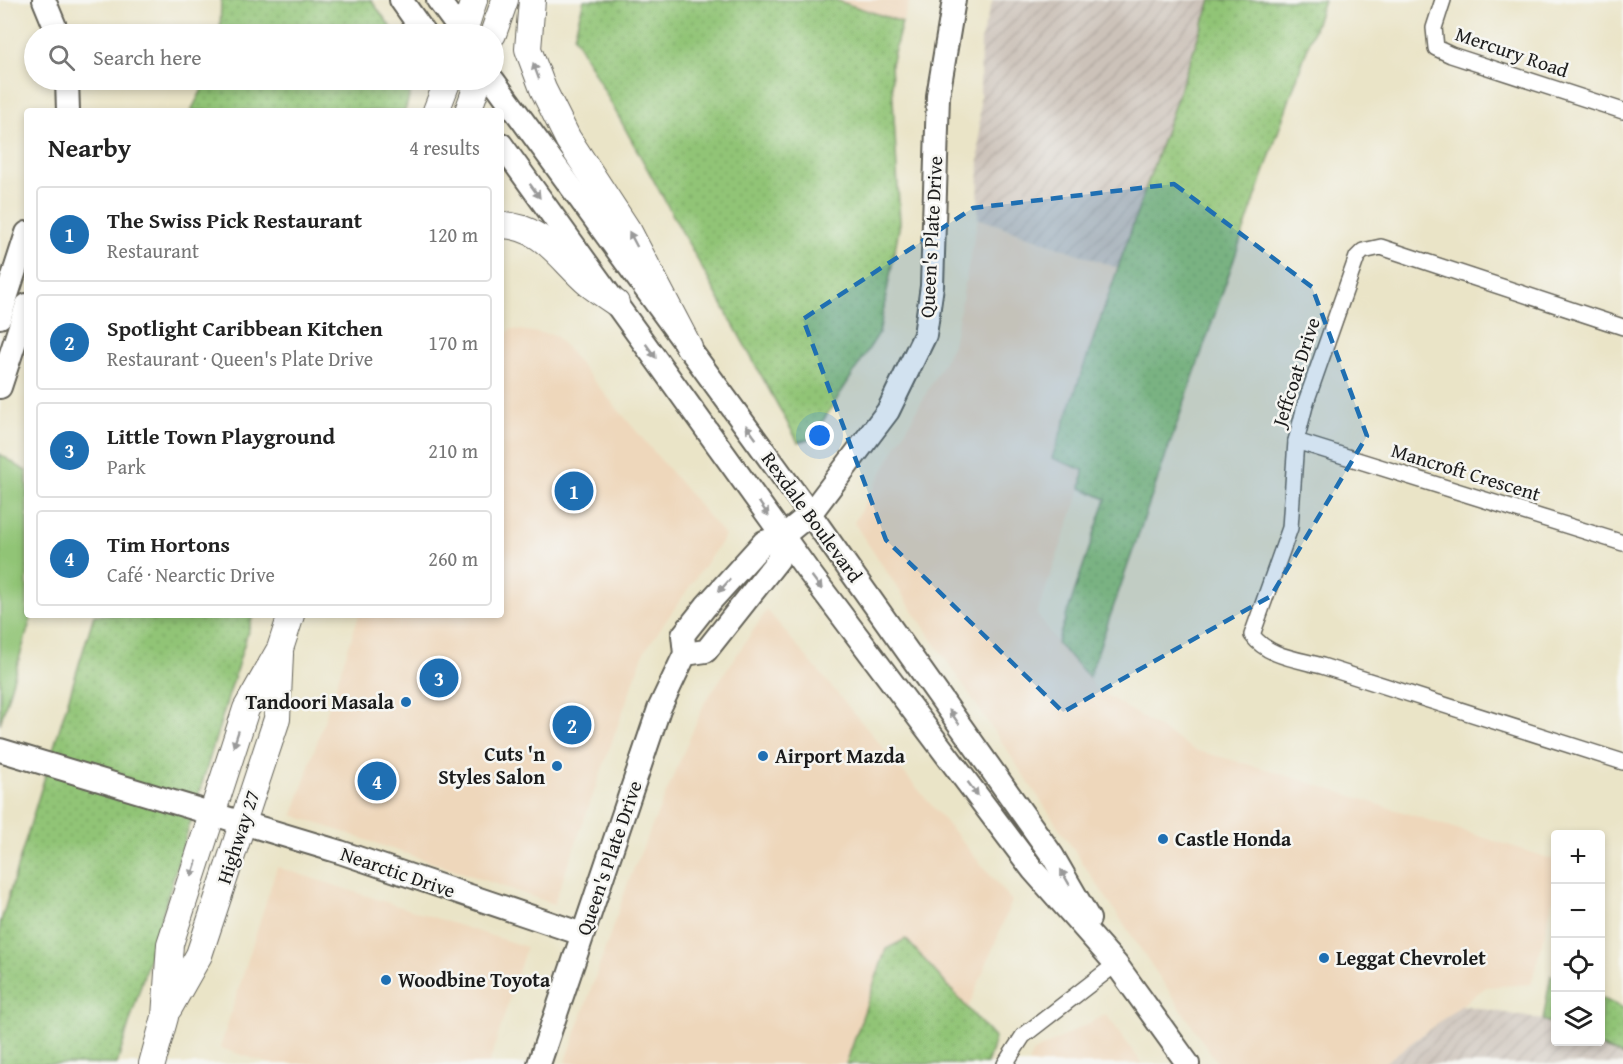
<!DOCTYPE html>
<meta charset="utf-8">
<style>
body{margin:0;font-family:"Gentium Book Plus",serif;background:#f2f2f2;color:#222}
.controls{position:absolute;right:18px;bottom:18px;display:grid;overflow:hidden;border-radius:6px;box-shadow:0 3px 9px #0003}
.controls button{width:54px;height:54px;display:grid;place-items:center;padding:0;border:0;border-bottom:2px solid #e0e0e0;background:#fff;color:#222;font:30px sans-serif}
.you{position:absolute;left:820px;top:436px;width:21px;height:21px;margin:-15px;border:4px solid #fff;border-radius:50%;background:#1a73e8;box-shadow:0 0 0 9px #1a73e833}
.badge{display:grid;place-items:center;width:39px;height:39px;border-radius:50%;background:#1f6fb2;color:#fff;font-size:20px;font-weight:700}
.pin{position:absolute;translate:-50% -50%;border:3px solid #fff;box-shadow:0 2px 6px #0006}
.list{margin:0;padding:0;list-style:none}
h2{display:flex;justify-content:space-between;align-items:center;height:78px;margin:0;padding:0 24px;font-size:26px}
h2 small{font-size:20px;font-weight:400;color:#767676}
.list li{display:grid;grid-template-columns:39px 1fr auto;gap:18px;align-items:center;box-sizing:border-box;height:96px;margin:0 12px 12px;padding:0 12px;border:2px solid #e0e0e0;border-radius:6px}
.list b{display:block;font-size:22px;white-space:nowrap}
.list p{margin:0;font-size:20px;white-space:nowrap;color:#767676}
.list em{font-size:20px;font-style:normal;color:#767676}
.icon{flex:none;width:33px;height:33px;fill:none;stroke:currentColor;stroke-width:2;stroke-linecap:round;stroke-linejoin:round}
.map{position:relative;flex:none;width:1623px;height:1064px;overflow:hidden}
.search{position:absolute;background:#fff;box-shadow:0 3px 9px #0003;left:24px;top:24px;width:480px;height:66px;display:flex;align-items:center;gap:15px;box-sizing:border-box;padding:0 21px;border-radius:33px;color:#767676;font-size:22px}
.panel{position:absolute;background:#fff;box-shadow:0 3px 9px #0003;left:24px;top:108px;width:480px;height:510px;border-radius:6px}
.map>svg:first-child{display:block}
</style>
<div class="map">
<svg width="1623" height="1064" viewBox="0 0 1623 1064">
<defs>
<pattern id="industrial-furrows" width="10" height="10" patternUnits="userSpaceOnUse" patternTransform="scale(1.5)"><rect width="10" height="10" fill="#ccc2b9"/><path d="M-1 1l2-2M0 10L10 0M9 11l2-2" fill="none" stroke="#afa69e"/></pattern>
<pattern id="grass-dots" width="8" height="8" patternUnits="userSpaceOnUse" patternTransform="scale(1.5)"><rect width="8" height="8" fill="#91c476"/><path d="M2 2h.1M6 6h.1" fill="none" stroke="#7ca866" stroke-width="1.8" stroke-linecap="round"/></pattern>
</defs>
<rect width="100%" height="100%" fill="#f6f6f2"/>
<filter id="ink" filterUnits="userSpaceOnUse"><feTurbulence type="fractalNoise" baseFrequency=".0167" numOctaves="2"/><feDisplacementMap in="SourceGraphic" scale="12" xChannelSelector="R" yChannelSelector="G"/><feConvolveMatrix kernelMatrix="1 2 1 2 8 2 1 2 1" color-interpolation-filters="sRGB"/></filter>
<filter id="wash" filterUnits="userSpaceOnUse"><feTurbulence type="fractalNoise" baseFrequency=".008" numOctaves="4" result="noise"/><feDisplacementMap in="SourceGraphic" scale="24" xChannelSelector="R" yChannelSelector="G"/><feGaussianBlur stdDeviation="1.35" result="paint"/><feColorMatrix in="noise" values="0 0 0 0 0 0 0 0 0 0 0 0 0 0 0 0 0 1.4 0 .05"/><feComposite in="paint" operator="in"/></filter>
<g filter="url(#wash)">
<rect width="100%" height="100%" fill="#eae4c7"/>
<!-- built -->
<g fill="#eed7bb">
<polygon points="835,0 910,0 902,22"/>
<polygon points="978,218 1118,268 1052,458 1083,470 1081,488 1037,614 1057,643 1089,677 1095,688 1194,750 1269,770 1555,860 1555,893 1531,984 1486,987 1383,1064 1218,1064 854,523 953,345"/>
<polygon points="511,329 555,335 725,536 644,652 554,904 293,815 359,615 501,615 501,339"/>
<polygon points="767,610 1012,901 968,1009 905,939 886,949 846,1064 565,1064 629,880 705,702"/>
<polygon points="277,867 526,947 489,1064 271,1064 220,1048"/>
<polygon points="1106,1014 1142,1064 1029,1064 1032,1053"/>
</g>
<!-- industrial -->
<g fill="url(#industrial-furrows)">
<polygon points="993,0 1211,0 1118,268 978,218 981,38"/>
<polygon points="1462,1005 1543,1020 1555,1025 1556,1042 1591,1042 1623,1056 1623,1064 1383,1064"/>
</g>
<!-- grass -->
<g fill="url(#grass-dots)" stroke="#567049" stroke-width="1.5">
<polygon points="221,0 371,0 396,34 220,34"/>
<polygon points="584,0 835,0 902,22 891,64 900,223 879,333 812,438 798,442 574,36"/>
<polygon points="1211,0 1324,0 1089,677 1057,643 1106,499 1081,488 1083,470 1052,458"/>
<polygon points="207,80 414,80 405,111 191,111"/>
<polygon points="94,615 253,615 117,1064 0,1064 0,924"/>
<polygon points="906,939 995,1039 987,1064 846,1064 886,949"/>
<polygon points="1551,975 1555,977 1555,1025 1543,1020"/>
<polygon points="1601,998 1623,1008 1623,1056 1591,1042 1600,1042"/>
</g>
<!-- park -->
<polygon fill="#91c476" stroke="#567049" stroke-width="1.5" points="0,454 27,472 27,615 32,615 0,724"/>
</g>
<g filter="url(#ink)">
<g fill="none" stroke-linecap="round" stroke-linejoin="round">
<!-- street casing -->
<g stroke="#646258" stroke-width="18">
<g id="street">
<polyline points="1443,0 1434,28 1436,48 1451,55 1623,111"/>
<path d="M1623 327 1381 247 1363 251 1357 257 1306 402 1296 441 1290 528 1252 635C1268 657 1297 659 1322 666L1623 762"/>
<polyline points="1296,441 1623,543"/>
<polyline points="1005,1064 1023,1036 1116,964"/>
</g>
</g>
<!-- secondary casing -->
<g stroke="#646258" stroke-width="26">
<g id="secondary">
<polyline points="44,0 58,34"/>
<polyline points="401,0 425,34"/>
<polyline points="438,0 463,34"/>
<polyline points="67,80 68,111"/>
<polyline points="493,80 810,514 1052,855 1089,919"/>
<polyline points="501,144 806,568 1033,870 1116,964 1188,1064"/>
<polyline points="0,317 27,233"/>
<polyline points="0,387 27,305"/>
<polyline points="685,654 706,651 778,560 783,536"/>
<polyline points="0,750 340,852 582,934"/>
<polyline points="539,1064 659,709 685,654 683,635 706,606 764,542 783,536 810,514 888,411 925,335 932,286 938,96 954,0"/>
</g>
</g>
<!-- primary casing -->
<g stroke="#646258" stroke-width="28">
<g id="primary">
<polyline points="532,0 528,49 543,89 568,139 629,232 689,347"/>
<polyline points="463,34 474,0"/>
<polyline points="493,34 505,0"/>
<polyline points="436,111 448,80"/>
<polyline points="468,111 479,80"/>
<path d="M501 225C543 226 560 259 589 284 598 291 607 297 616 303"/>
<polyline points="169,1008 199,955 277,719 280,654"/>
<polyline points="152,1064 165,1017 170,944 246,709 280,649 291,615"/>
</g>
</g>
<!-- street -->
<use href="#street" stroke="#fff" stroke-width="15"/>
<!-- secondary -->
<use href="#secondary" stroke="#fff" stroke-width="22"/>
<!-- primary -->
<use href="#primary" stroke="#fff" stroke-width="26"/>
</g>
<!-- one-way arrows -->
<defs><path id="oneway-solid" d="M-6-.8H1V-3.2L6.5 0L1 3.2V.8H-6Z" transform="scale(1.5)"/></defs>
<g fill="#999">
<use href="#oneway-solid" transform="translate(536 71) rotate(-110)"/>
<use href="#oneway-solid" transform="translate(535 191) rotate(54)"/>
<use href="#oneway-solid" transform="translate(633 239) rotate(-118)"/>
<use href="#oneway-solid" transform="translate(651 351) rotate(54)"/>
<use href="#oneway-solid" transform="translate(751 432) rotate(-126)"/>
<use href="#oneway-solid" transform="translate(764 509) rotate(55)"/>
<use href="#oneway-solid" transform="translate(817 583) rotate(53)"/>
<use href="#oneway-solid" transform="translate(724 586) rotate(132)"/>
<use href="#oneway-solid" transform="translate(954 717) rotate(-125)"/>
<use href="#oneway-solid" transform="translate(236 739) rotate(108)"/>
<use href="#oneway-solid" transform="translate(973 789) rotate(53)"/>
<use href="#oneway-solid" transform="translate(194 869) rotate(108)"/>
<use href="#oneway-solid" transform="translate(1065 877) rotate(-120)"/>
</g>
</g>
<!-- marked area -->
<path fill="#1f6fb2" fill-opacity="0.2" stroke="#1f6fb2" stroke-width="4.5" stroke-dasharray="12 8" stroke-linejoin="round" d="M1174 184 1312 287 1367 436 1271 596 1063 712 886 540 803 319 973 208Z"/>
<!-- markers -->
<g fill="#1f6fb2" stroke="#f6f6f2" stroke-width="2">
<circle cx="406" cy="702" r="6"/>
<circle cx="763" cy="756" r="6"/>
<circle cx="557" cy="766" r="6"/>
<circle cx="1163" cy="839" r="6"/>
<circle cx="1324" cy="958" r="6"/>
<circle cx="386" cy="980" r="6"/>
</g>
<g text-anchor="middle" stroke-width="5" stroke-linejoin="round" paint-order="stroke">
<!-- street labels -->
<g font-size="20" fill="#1c1c1c" stroke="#f6f6f2">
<text transform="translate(1512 52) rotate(19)" y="7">Mercury Road</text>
<text transform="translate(931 237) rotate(-87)" y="7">Queen's Plate Drive</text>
<text transform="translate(1296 372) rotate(-72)" y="7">Jeffcoat Drive</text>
<text transform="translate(1466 472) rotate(17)" y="7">Mancroft Crescent</text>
<text transform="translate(812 517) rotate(54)" y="7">Rexdale Boulevard</text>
<text transform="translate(238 837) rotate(-72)" y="7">Highway 27</text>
<text transform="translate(609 858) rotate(-71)" y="7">Queen's Plate Drive</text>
<text transform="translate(398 872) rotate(19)" y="7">Nearctic Drive</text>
</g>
<!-- poi labels -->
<g font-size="20" font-weight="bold" fill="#1c1c1c" stroke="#f6f6f2" text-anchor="start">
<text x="394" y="709" text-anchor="end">Tandoori Masala</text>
<text x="545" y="761" text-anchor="end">Cuts 'n<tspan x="545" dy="23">Styles Salon</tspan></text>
<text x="775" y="763">Airport Mazda</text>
<text x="1175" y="846">Castle Honda</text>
<text x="1336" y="965">Leggat Chevrolet</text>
<text x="398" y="987">Woodbine Toyota</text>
</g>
</g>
</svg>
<div class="controls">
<button>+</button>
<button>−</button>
<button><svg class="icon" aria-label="locate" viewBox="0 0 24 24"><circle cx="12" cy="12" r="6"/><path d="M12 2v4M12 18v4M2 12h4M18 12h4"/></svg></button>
<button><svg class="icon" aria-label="layers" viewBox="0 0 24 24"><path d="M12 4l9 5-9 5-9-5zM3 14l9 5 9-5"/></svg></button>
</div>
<div class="you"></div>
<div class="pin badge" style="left:574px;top:491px">1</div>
<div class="pin badge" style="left:572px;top:725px">2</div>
<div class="pin badge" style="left:439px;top:678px">3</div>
<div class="pin badge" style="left:377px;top:781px">4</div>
<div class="search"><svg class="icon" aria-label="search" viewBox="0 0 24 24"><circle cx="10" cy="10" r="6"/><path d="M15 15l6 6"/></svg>Search here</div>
<section class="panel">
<h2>Nearby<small>4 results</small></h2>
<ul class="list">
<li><span class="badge">1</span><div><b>The Swiss Pick Restaurant</b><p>Restaurant</p></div><em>120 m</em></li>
<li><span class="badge">2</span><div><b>Spotlight Caribbean Kitchen</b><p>Restaurant · Queen's Plate Drive</p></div><em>170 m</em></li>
<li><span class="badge">3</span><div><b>Little Town Playground</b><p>Park</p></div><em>210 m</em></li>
<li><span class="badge">4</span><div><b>Tim Hortons</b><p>Café · Nearctic Drive</p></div><em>260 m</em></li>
</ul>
</section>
</div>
